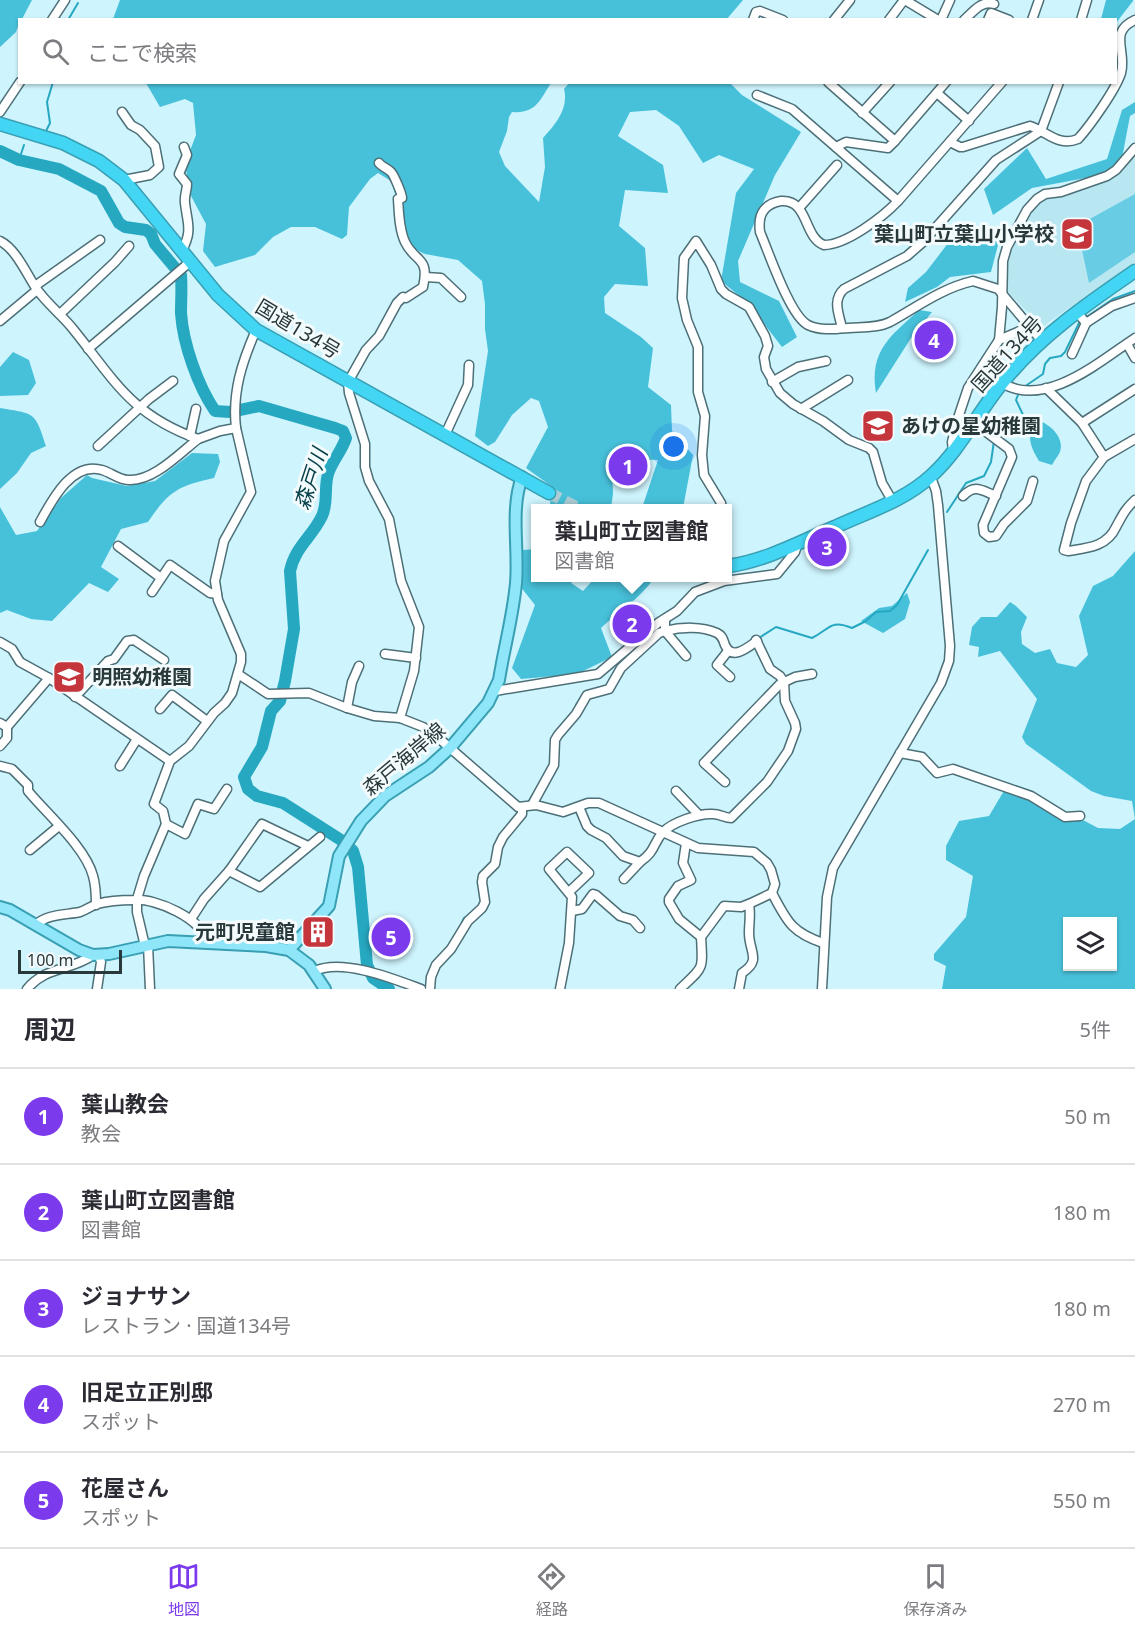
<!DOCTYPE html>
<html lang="ja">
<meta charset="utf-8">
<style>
body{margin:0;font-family:"Noto Sans","Noto Sans JP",sans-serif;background:#f7f7f7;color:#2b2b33}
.controls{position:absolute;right:18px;bottom:18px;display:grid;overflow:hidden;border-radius:0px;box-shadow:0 2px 4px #0004}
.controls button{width:54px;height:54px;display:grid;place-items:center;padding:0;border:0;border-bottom:2px solid #e1e1e2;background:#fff;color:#2b2b33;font:30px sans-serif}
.scale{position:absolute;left:18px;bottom:15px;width:104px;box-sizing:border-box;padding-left:6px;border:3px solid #29383b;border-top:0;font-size:16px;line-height:21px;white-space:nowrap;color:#29383b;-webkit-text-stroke:4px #f4fbfd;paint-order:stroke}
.you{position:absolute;left:674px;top:447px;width:21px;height:21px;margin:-15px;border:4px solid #fff;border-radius:50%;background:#1a73e8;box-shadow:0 0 0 9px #1a73e833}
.badge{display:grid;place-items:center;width:39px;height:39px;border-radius:50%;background:#7c3aed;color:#fff;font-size:20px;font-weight:700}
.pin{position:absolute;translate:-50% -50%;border:3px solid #fff;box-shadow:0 2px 6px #0006}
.popup{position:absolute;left:531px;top:504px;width:201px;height:78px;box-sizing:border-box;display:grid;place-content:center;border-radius:0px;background:#fff;filter:drop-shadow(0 2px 4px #0005);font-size:20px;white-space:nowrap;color:#7c7c81}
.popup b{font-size:22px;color:#2b2b33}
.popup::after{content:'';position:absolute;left:50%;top:100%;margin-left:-12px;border:12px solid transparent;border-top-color:#fff}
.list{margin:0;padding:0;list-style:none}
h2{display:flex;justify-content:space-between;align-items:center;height:78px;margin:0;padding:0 24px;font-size:26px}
h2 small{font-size:20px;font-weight:400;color:#7c7c81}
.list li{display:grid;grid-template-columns:39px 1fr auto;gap:18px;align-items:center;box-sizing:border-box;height:96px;padding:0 24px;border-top:2px solid #e1e1e2}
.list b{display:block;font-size:22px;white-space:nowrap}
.list p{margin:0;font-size:20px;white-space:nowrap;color:#7c7c81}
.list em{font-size:20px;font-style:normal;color:#7c7c81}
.icon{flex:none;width:33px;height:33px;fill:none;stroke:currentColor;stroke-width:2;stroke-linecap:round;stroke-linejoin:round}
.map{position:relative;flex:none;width:1135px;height:989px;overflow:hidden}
.search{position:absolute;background:#fff;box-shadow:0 2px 4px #0004;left:18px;right:18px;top:18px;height:66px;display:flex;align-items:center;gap:15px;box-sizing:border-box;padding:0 21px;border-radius:0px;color:#7c7c81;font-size:22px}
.sheet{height:558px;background:#fff}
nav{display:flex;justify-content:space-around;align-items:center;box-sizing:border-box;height:84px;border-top:2px solid #e1e1e2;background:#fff;font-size:16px;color:#7c7c81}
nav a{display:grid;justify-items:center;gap:3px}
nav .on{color:#7c3aed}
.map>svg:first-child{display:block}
</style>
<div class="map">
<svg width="1135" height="989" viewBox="0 0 1135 989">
<rect width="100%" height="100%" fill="#cef4fe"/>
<!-- built -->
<polygon fill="#b8e7f1" points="1129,157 1135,159 1135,262 1042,327 1007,291 1005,286 1011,249 1026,219 1038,202 1044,197 1062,193"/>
<!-- green -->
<polygon fill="#68cde4" points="1135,194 1135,252 1089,283 1077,226"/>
<!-- forest -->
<g fill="#47c1da" fill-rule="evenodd">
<polygon points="0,0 32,0 22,19 20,20 16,32 0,47"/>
<polygon points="120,0 743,0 726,20 113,19"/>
<polygon points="1106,0 1133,0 1133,1 1116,23 1116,20 1101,19"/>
<path d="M146 83H551C540 100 536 114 512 112L509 117 507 131 499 152 505 166 539 202 545 167 543 138C556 124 569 108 564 89L569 83H730L742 95 801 132 775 175 738 261 740 282 779 301 797 337 782 347 747 302 721 281 736 193 754 169 719 155 703 163 679 126 656 110 630 112 618 136 663 165 668 193 625 190 619 226 645 248 648 286 615 284 604 297 605 313 641 337 653 348 648 387 671 405 672 431 693 455 683 508H642L658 460 622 459 612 468 613 494 611 508H550L551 486 526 468 548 427 539 401 531 398 512 415 495 442 488 446 475 436 488 351 485 329V304L482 281 458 260 425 254 412 248 391 181 378 173 370 179 349 207 347 235 342 239 315 227H291L273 237 255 255 215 267 203 251 206 224 190 194 185 164 196 135 193 103 185 99 160 107Z"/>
<polygon points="1135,102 1135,113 1130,116 1122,158 1107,174 1032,188 993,215 984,189 1027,148 1046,179 1107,159 1122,110"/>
<polygon points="962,234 999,241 991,272 950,277 937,287 905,302 908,288 926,272 952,238"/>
<path d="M919 310 932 312 911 338 876 393C869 350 891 336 919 310Z"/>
<polygon points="13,352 29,360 36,383 28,395 0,396 0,367"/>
<path d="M0 408C35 414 35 411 46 446L31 453 17 473 0 489Z"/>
<path d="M1039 421C1050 424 1065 438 1060 452 1058 456 1054 461 1052 465L1039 461C1032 450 1027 439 1032 426Z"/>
<path d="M192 453 218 454 220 462 214 478C178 486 169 491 148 522L121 529 101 567 119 579 108 592 89 583 52 621 31 619 7 610 0 613V507L16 535 37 531 61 498 87 475 92 478 127 486 155 481Z"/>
<path d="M536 549V578H576L571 583 583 591 595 578H654C641 598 619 611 601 628L612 657 577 674 521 679 512 668 535 605 520 586 523 550Z"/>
<path d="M1135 551V989H942L946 966 934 960V954L966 917 973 876 946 860V846L959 821 989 816 1005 789 1016 785 1033 791 1055 815 1081 819 1098 828 1120 829 1135 819 1132 801 1104 796 1091 791 1026 744 1022 737 1037 699 1000 651 978 657 979 647 969 645 972 627 981 617H997L1010 602 1016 606 1027 617 1021 632 1022 644 1035 653 1050 649 1057 663 1076 667 1088 655 1079 616 1093 586 1113 576ZM1068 921H1112V966H1068Z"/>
<polygon points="907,593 910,602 905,619 883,633 861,621 879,608 892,606"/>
</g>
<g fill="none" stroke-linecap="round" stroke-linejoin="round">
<!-- stream -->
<g stroke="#26a8c1" stroke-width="2">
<polyline points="68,20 78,3"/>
<polyline points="46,131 50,123 47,102 53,82"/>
<polyline points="19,160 24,145"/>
<polyline points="1085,318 1113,299 1135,291"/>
<polyline points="1024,387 1043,374 1045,364 1050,358 1061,356 1065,352 1080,321"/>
<path d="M997 436 1001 431C1014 431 1018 429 1024 417L1016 400 1018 395"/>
<polyline points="947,512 966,483 984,476 991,462 994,441"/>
<path d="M759 638 776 627 812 638C830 629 830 619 852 628L866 621 876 612 890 611 897 605 928 550"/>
<polyline points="576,705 584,693"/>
<polyline points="529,801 533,794"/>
<polyline points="460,927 464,918 469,915"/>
</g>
<!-- river -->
<path stroke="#26a8c1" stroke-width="12" d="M0 151 19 160 59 169 101 191 119 223 125 227 146 230 151 234 155 244 181 275C182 288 181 301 181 313 183 344 198 386 215 411L230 412 259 406 335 428 343 431 346 438C342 450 334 459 329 471 323 486 329 501 322 516 312 537 295 547 290 571L294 629 285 681 280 701 271 711 262 747 244 777 248 789 257 796 283 803 341 840 353 851 358 867 367 965 373 978 389 989"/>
<!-- highway-tunnel -->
<polyline stroke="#adced7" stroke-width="12" stroke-dasharray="12 6" stroke-linecap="butt" points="549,493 578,508"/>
<!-- minor casing -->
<g stroke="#4d6f77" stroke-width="11">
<g id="minor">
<polyline points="905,0 938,20"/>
<polyline points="52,20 65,0"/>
<polyline points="753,20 756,12 760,11 783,20"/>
<polyline points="834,20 850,0"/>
<polyline points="889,20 904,0"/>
<polyline points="941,20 950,0"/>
<path d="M964 20C973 12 981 0 994 4"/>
<polyline points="988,20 991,13 1009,20"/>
<polyline points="1032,20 1039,0"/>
<polyline points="1081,20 1087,0"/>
<polyline points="828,82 895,141 946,82"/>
<path d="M1002 82 898 201C883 217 846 245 824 245 803 237 809 199 781 201 774 202 768 205 764 210 759 216 759 224 760 232 769 253 790 316 808 325 820 331 836 329 849 328 863 327 878 328 890 322 917 307 942 288 973 281L998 289 1041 340"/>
<polyline points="937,93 969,121"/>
<polyline points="757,95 792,109 898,201"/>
<polyline points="0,112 20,82"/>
<polyline points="122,112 131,125 140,130 155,146 159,167 150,175 124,180"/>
<polyline points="862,113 890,82"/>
<path d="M950 142 960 147H963L1030 126C1048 132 1058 147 1078 139 1090 126 1116 89 1121 73 1127 51 1108 32 1135 20"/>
<polyline points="836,147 846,142 888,148 895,141"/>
<path d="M379 163C382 167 387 168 391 172 394 175 402 194 402 198L398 199C399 213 399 229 405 242 415 263 430 256 423 287L406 298 403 297 397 303 379 336 366 350 348 382 349 393 365 444V467L369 481 389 519 401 581 419 627 414 671 400 718"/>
<polyline points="799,208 837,165"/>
<path d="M0 241C16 249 26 273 36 288 46 303 62 315 73 329 115 381 131 415 198 439L220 431 236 428C232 392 242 362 256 330"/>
<path d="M182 250C193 231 187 222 185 203 184 196 187 190 187 184L179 174 187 155 184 147"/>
<polyline points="426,277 441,278 461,297"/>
<polyline points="35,286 100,240"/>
<polyline points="1077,312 1086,323 1112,306 1135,298"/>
<polyline points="60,314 115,262 129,246"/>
<polyline points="0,321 37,290"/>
<path d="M842 328C839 314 832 300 844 289L907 256 923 242 996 160 1041 131 1059 82"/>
<polyline points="999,340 1002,307 1003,261 1007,247 1027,210 1037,199 1045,194 1061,192 1107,176 1116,170 1135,148"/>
<polyline points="1127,344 1135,358"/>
<polyline points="88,349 191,261"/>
<polyline points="1072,354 1086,323"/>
<polyline points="772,382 798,367 826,361"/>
<path d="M1002 383C1045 409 1099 362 1135 338"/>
<polyline points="1046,388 1082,423 1104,457 1135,439"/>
<polyline points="801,409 848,380"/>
<polyline points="973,422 1009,449 1012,457 983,525 984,533 989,537 996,536 1004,524 1027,501 1033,481"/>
<polyline points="1082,423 1135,389"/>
<polyline points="445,435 468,385 469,365"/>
<polyline points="190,436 196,409"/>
<polyline points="98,446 149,399 173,381"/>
<polyline points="953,451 952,442 957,421 968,388 999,340 1029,327"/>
<path d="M1104 457 1086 481 1071 523 1064 550 1068 551C1087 548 1107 547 1116 527 1122 516 1125 509 1135 500"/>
<path d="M963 496C975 484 981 490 996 496"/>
<polyline points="722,508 721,503 704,475 702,455 705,416 698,392 698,347 687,320 682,298 684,258 696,241 711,265 721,289 726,294 749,307 765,336 768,346 764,357 766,369 780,393 793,404 823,421 849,440 869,448 873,452 882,483 893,502"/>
<path d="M40 522C52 500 72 461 102 470 110 472 119 480 128 480 153 482 180 453 198 439"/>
<polyline points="118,546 161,578"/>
<polyline points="152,592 170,565 210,593 217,594"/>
<polyline points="0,642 12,649 20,662 49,678 170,761"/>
<polyline points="728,651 717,665 730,677"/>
<polyline points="385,654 416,658"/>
<path d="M686 656 665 631C681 627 702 626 717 633 723 636 723 640 725 645 732 661 747 648 757 641"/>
<path d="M238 674 268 694 309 693 347 708 374 716 400 718 423 727 442 741 518 807 536 805 563 812 588 803H599L698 848 754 852 767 863 771 870 775 884 772 893C787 921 791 932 823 943"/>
<polyline points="495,691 598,674 658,623 677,611 695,592 724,581 777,574 795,552 798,542"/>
<polyline points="75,697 108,661 114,659 127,641 134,640 164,660"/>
<polyline points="347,708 352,682 359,666"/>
<polyline points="160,709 172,695 207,721"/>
<polyline points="0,723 7,727 49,678"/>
<polyline points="0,746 7,738 7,727"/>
<polyline points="900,753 922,757 937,773 953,769 1031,796 1065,817 1080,816"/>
<path d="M0 766 12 769 28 785V791C47 814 86 848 93 876 96 886 96 895 96 905"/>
<polyline points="120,766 137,739"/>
<polyline points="725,782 704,763 780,684 795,677 812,674"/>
<polyline points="676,791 699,815"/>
<polyline points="532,805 554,765 555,740 558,735 576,714 587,695 609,689 621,668 659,633 665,631 665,620"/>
<path d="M579 807 587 826 591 830 606 838 623 856 640 862C656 851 653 843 663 832 673 822 699 813 713 814 720 814 725 818 731 818L767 782 788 751 796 729 795 723 785 701 784 682 780 676 770 669 756 640"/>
<polyline points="166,824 185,834 198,804 214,809 227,789"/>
<polyline points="30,850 59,826"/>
<polyline points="229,871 262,824 308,846"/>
<polyline points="624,879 640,862"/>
<polyline points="572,911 582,909 593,894 596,895 620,916 633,920 640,928"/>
<polyline points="191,919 204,899 229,871 260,887 320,837"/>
<path d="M36 925C46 914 66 915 80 912 86 910 91 906 97 904 108 901 123 900 134 900 156 898 203 919 207 942"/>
<polyline points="701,937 724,906 741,907 749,904"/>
<polyline points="148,945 150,989"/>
<polyline points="145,946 137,912 137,899 144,876 166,824 163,811 154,804 170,761 189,746 214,713 225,703 232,693 241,662 241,654 218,600 215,581 224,541 251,492 236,428"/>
<path d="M315 971C342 958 394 979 421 989"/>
<path d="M27 989C46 966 71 971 93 955"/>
<polyline points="97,989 101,962 99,956"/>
<polyline points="430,989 431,977 436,965 451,949 468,921 482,908 485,902 482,882 483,876 495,864 498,847 503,837 522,814 522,808"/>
<polyline points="560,989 569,943 572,897 549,869 567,852 589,873 569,892"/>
<path d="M680 989C704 966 703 971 701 937L679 919 669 902V899L678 886 691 880 683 863 686 843"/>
<path d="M739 989 742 973C762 960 749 952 749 933 749 923 751 914 749 904L772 893"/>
<polyline points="822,989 827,897 833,868 941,683 949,661 950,646 938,505 936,491 931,477"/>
</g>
</g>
<!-- major casing -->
<g stroke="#399fb3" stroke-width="14">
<g id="major">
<polyline points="0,907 10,910 79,950 93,955 109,954 168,941 266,946 289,950 309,965 325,989"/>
<path d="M289 950 329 906 339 856 361 821 385 796 429 767 450 748 488 703 499 680C504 648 513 616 516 583 519 548 510 510 522 477"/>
</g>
</g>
<!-- highway casing -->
<g stroke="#399fb3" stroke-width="15">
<g id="highway">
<polyline points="0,124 63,143 99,161 124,180 218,295 256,330 549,493"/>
<path d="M728 566C765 561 800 542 835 527 867 512 904 501 931 476 960 450 978 412 1003 382 1040 336 1087 304 1135 271"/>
</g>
</g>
<!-- minor -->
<use href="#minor" stroke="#fff" stroke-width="8"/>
<!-- major -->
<use href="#major" stroke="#8ee6f8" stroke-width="10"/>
<!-- highway -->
<use href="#highway" stroke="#42d6f4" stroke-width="12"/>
</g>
<!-- icons -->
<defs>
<g id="school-square" transform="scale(1.725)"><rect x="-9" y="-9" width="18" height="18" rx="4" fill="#c5353c" stroke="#f4fbfd"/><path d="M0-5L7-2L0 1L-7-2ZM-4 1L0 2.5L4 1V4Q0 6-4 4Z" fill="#fff"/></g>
<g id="building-square" transform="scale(1.725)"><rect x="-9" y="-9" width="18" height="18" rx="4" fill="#c5353c" stroke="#f4fbfd"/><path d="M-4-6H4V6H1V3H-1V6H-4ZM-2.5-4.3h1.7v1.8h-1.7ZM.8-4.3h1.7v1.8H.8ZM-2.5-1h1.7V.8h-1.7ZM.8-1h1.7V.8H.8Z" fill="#fff"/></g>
</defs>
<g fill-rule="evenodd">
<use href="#school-square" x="1077" y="234"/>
<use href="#school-square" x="878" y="426"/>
<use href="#school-square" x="69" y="677"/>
<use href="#building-square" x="318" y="932"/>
</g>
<g text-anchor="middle" stroke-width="6" stroke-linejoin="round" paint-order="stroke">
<!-- poi labels -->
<g font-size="20" font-weight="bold" fill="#29383b" stroke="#f4fbfd" text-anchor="end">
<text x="1054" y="241">葉山町立葉山小学校</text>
<text x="901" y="433" text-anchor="start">あけの星幼稚園</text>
<text x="92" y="684" text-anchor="start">明照幼稚園</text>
<text x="295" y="939">元町児童館</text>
</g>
<!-- street labels -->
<g font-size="20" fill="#29383b" stroke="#f4fbfd">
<text transform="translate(298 329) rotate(31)" y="7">国道134号</text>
<text transform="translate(1007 354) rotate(-48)" y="7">国道134号</text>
<text transform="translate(404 759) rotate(-40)" y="7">森戸海岸線</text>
</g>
<!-- water labels -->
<g font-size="21" font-style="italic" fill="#063f49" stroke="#f4fbfd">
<text transform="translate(311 479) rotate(-72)" y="7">森戸川</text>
</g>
</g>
</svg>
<div class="controls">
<button><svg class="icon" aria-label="layers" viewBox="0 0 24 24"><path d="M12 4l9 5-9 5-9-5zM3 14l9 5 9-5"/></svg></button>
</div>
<div class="scale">100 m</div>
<div class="you"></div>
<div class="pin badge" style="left:628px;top:466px">1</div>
<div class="pin badge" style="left:632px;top:624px">2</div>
<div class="popup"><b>葉山町立図書館</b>図書館</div>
<div class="pin badge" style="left:827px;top:547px">3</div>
<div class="pin badge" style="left:934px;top:340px">4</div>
<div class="pin badge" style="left:391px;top:937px">5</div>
<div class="search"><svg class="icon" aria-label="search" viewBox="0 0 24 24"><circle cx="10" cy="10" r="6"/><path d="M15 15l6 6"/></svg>ここで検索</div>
</div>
<section class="sheet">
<h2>周辺<small>5件</small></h2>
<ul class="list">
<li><span class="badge">1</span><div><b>葉山教会</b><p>教会</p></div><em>50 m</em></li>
<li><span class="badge">2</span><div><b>葉山町立図書館</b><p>図書館</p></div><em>180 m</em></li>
<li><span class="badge">3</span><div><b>ジョナサン</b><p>レストラン · 国道134号</p></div><em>180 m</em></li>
<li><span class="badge">4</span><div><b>旧足立正別邸</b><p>スポット</p></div><em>270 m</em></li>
<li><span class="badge">5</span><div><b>花屋さん</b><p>スポット</p></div><em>550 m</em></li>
</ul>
</section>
<nav>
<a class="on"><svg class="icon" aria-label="map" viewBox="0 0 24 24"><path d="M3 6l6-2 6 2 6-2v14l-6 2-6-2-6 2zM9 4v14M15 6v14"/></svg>地図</a>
<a><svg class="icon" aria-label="directions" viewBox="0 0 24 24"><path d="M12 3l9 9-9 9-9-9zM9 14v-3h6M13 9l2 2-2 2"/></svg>経路</a>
<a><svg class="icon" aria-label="saved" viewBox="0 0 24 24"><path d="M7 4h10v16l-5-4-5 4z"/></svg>保存済み</a>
</nav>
